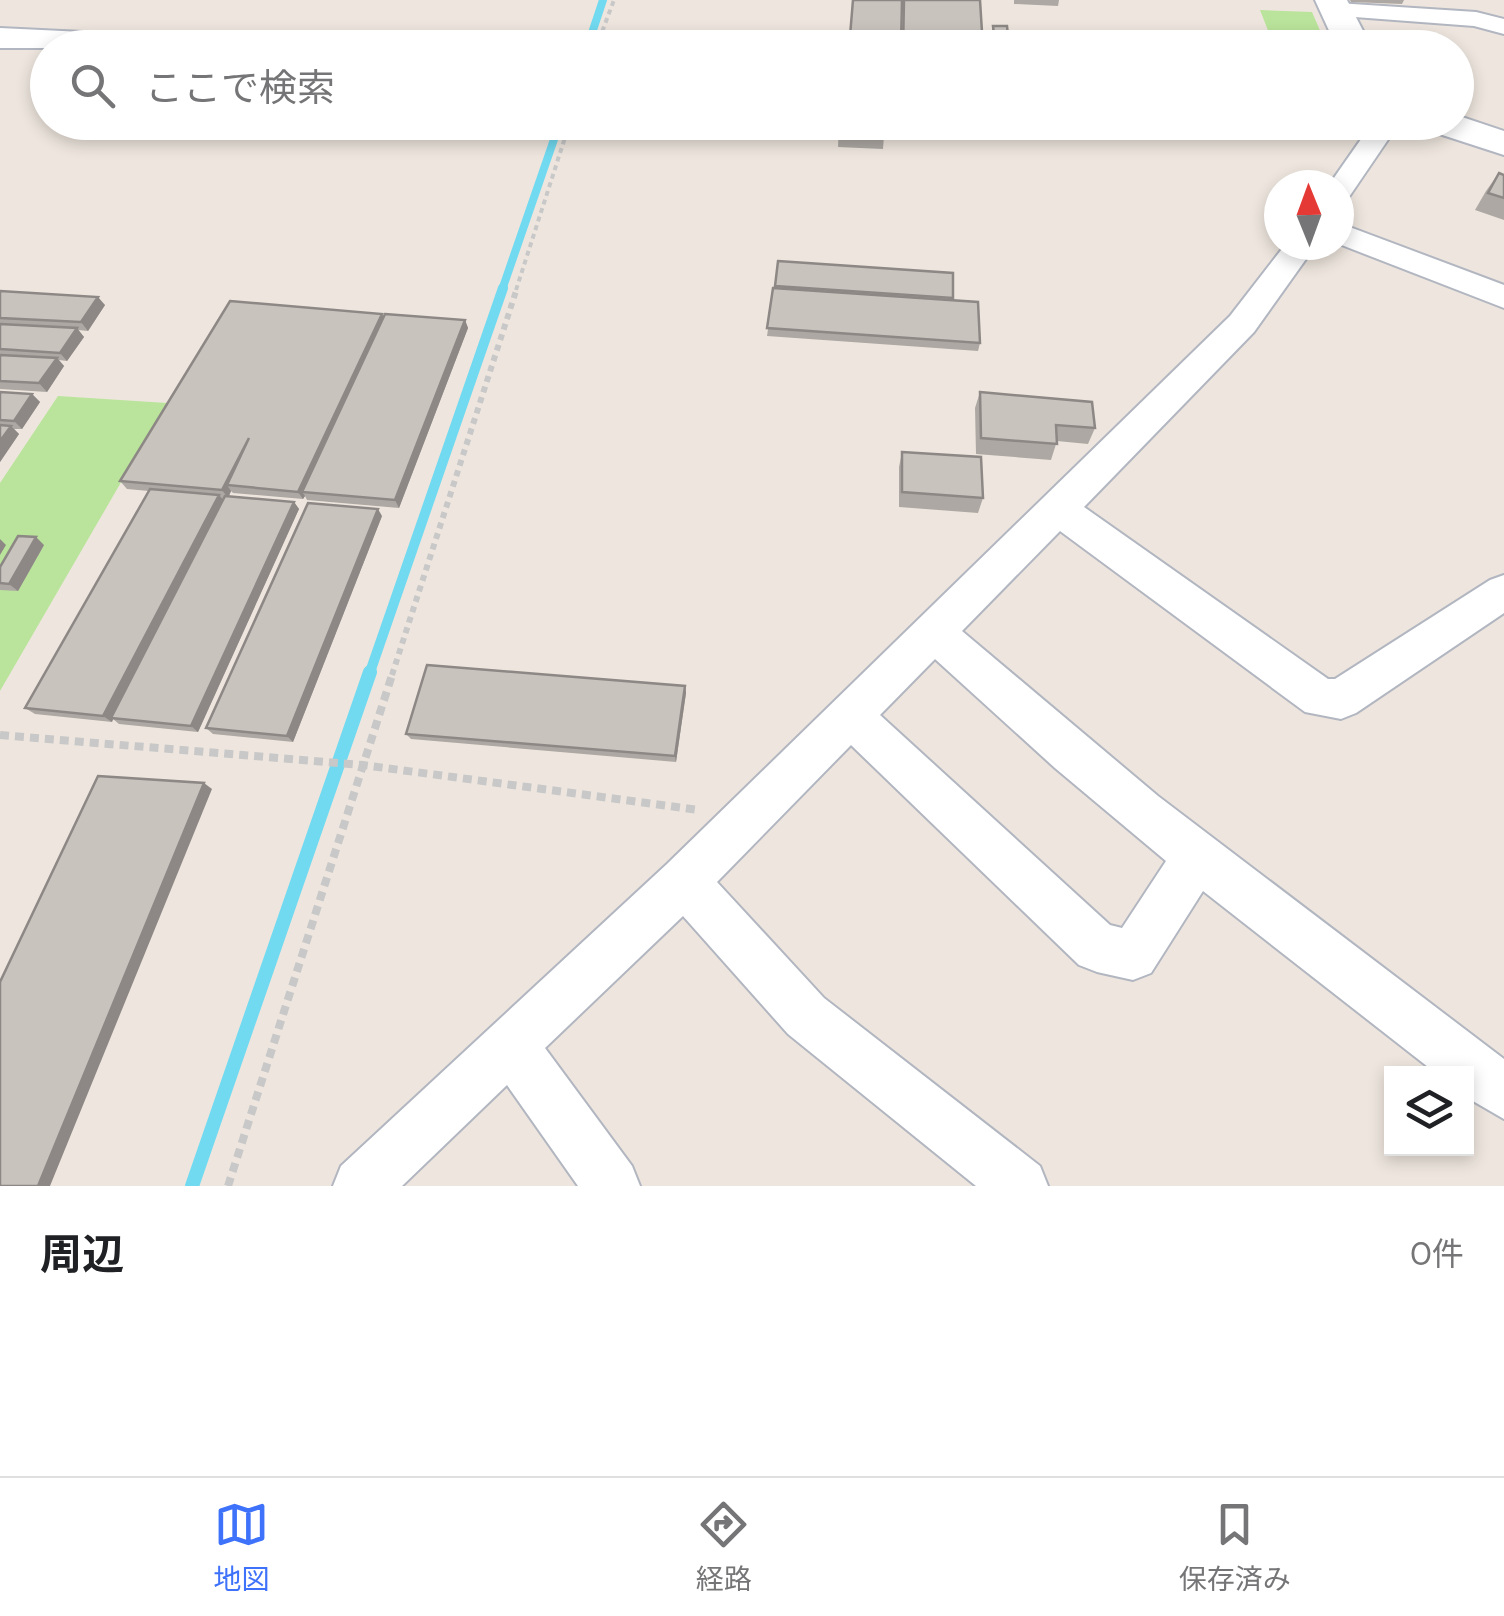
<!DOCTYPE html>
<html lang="ja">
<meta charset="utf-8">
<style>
body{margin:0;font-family:"DM Sans","Noto Sans JP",sans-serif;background:#f2f2f2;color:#202124}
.controls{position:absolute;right:30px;bottom:30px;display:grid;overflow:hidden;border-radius:0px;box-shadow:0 5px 15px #0003}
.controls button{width:90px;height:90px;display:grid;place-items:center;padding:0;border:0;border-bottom:2px solid #e0e0e0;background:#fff;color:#202124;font:50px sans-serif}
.compass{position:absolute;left:1264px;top:170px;width:90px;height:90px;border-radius:50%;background:#fff;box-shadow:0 5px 15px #0003;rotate:359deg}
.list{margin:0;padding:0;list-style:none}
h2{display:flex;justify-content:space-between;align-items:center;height:130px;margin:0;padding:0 40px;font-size:42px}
h2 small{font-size:32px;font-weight:400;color:#757577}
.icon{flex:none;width:55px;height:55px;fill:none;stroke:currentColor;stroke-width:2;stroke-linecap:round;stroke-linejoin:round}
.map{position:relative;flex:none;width:1504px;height:1186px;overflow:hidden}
.search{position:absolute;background:#fff;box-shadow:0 5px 15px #0003;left:30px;right:30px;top:30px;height:110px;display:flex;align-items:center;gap:25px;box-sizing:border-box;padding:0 35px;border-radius:55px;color:#757577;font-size:38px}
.sheet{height:290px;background:#fff}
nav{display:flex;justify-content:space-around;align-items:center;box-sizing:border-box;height:140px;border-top:2px solid #e0e0e0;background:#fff;font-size:28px;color:#757577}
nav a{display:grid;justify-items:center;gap:5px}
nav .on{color:#3e72fb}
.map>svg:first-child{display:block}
</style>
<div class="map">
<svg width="1504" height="1186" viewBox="0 0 1504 1186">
<rect width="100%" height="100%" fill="#eee6de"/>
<!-- green -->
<g fill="#bae49b">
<polygon points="1260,10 1312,12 1322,35 1269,33"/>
<polygon points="58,396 167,403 0,691 0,483"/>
</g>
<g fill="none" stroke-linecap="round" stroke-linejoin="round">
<!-- stream-far2 -->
<g stroke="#71daf0" stroke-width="8">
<polyline points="587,48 603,0"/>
<polyline points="502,290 560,122"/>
</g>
<!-- stream-far1 -->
<polyline stroke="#71daf0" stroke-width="10" points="369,675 503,288"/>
<!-- stream -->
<polyline stroke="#71daf0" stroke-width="14" points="192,1186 370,672"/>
<!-- street casing -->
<g stroke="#b2b6c0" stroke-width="4">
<g id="street">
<polygon points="1337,3 1476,12 1504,19 1504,34 1474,26 1328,15 1325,10"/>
<polygon points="1373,122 1400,122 1349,197 1339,200 1339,185 1329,185"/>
<polygon points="1339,223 1504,285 1504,308 1339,244"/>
<path d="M1285 245H1316L1254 332 1084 507 1328 679H1335L1490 580 1504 575V613L1356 713 1341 719 1305 712 1060 531 962 631 1158 796 1504 1059V1119L1466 1097V1074H1437L1203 891 1151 973 1133 980 1097 972 1079 965 851 745 717 882 824 998 1040 1166 1048 1186H976L788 1034 683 916 545 1048 632 1166 640 1186H578L507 1085 402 1186H333L341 1166 667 864 1230 316ZM935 659 1055 768 1166 861 1122 928 1110 925 880 715Z"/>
</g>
</g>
<!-- secondary casing -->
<g stroke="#b2b6c0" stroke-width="4">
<g id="secondary">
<polygon points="1315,0 1347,0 1372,48 1337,48"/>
<polygon points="0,28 208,38 220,41 225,48 0,48"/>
<polygon points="1456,115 1504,131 1504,155 1427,130 1422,122 1456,122"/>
</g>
</g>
<!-- path-far2 -->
<g stroke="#c8c8c8" stroke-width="4" stroke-dasharray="5 4" stroke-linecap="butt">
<polyline points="596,48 614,0"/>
<polyline points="516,290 570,122"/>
</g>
<!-- path-far1 -->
<polyline stroke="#c8c8c8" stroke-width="6" stroke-dasharray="6 5" stroke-linecap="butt" points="392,675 517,288"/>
<!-- path -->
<g stroke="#c8c8c8" stroke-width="8" stroke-dasharray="9 6" stroke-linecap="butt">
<polyline points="0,735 363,765 699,810"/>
<polyline points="228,1186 393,672"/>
</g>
<!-- street -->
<use href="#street" fill="#fff" fill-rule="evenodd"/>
<!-- secondary -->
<use href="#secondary" fill="#fff" fill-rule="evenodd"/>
</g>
<!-- wall -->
<g fill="#ada8a3">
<polygon points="1014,0 1059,0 1058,6 1014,4"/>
<polygon points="1350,0 1404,0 1402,4 1351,2"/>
<polygon points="993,26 1008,35 1006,44 992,43 991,34"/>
<polygon points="839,122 885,122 883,149 838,147"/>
<polygon points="1225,122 1309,122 1306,127"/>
<polygon points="1499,173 1504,175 1504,220 1475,210 1486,191"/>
<polygon points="778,261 953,273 953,300 980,343 978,351 767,336"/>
<polygon points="0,291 105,305 88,331 78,330 84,337 67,361 59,360 64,366 47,392 0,389"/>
<polygon points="382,314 383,317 465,320 468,328 399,508 307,500 305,496 303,499 233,493 231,491 229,496 294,502 299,509 198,732 119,724 113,719 112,722 35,714 25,708 149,491 127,489 120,481"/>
<polygon points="0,392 32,394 40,402 22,429 14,429 19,434 0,462"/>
<polygon points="980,392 1095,428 1088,444 1057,441 1051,460 976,454 975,408"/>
<polygon points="902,452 983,498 978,513 899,507 899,467"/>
<polygon points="382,516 293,742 213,734 206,728"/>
<polygon points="44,545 18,591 0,590 0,567"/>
<polygon points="685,686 686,693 676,762 411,739 406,734"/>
</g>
<!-- shaded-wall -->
<g fill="#8d8885">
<polygon points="98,297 105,305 88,331 81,322"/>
<polygon points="382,314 385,322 302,492 305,496 303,499 298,492"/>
<polygon points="465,320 468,328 399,508 395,500"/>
<polygon points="77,328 84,337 67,361 60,353"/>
<polygon points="57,358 64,366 47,392 39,383"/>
<polygon points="32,394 40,402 22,429 14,421"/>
<polygon points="11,426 19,434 0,462 0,441"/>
<polygon points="249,438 227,485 231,491 228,498 222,490"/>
<polygon points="219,495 225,502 111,718 113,719 112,722 103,716"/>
<polygon points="294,502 299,509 198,732 191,726"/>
<polygon points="378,509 382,516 293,742 287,736"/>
<polygon points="36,537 44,545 18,591 9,584"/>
<polygon points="0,539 6,545 0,555"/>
<polygon points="685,686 686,693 676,762 675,756"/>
<polygon points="204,783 212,789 50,1186 38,1186"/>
</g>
<!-- building -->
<g fill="#c9c3be" stroke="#8d8885" stroke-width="2.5">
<polygon points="853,0 902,0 901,48 849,48"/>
<polygon points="904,0 980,0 983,48 903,48"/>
<polygon points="993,26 1007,26 1008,35 994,34"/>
<polygon points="840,122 885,122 885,131 840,129"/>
<polygon points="1499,173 1504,175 1504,198 1488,193"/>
<polygon points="778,261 953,273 953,298 775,286"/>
<polygon points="773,288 978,302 980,343 767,328"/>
<polygon points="0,291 98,297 81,322 0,318"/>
<polygon points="230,301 382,314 298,492 227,485 249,438 222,490 120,481"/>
<polygon points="385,314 465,320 395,500 302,492"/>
<polygon points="0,324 77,328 60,353 0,349"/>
<polygon points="0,355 57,358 39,383 0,381"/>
<polygon points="0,392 32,394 14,421 0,420"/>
<polygon points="980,392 1092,402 1095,428 1056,425 1057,444 981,438"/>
<polygon points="0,425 11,426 0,441"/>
<polygon points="902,452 981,457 983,498 902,492"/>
<polygon points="150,489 219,495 103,716 25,708"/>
<polygon points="225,496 294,502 191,726 111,718"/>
<polygon points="308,503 378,509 287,736 206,728"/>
<polygon points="18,536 36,537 9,584 0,583 0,567"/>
<polygon points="427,665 685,686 675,756 406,734"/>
<polygon points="98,776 204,783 38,1186 0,1186 0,982"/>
</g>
</svg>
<div class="controls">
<button><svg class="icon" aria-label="layers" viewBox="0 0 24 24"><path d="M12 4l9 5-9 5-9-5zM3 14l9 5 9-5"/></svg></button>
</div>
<svg class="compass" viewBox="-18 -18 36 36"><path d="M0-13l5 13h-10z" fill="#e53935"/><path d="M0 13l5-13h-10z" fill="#757577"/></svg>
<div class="search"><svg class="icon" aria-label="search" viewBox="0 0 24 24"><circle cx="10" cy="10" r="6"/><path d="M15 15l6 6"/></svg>ここで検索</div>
</div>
<section class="sheet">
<h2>周辺<small>0件</small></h2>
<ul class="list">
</ul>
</section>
<nav>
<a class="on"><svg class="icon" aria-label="map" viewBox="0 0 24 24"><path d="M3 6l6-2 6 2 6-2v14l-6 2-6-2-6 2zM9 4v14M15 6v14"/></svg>地図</a>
<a><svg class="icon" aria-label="directions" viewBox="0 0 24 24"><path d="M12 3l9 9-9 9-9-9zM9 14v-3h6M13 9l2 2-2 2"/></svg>経路</a>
<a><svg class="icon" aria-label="saved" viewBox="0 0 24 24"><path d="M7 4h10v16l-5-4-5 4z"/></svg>保存済み</a>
</nav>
